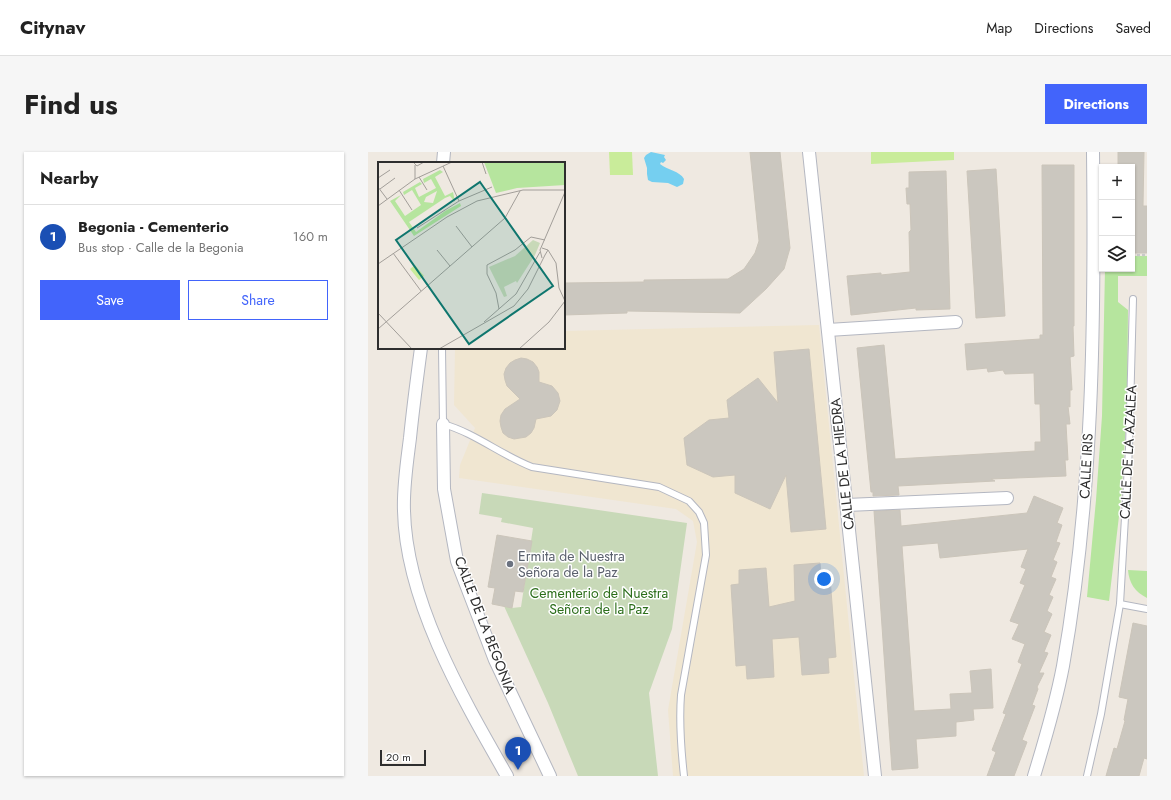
<!DOCTYPE html>
<meta charset="utf-8">
<style>
body{margin:0;font-family:Jost,sans-serif;background:#f6f6f6;color:#222}
.controls{position:absolute;right:12px;top:12px;display:grid;overflow:hidden;border-radius:0px;box-shadow:0 1px 3px #0004}
.controls button{width:36px;height:36px;display:grid;place-items:center;padding:0;border:0;border-bottom:1px solid #e0e0e0;background:#fff;color:#222;font:20px sans-serif}
.scale{position:absolute;left:12px;bottom:10px;width:46px;box-sizing:border-box;padding-left:4px;border:2px solid #2e2e2e;border-top:0;font-size:11px;line-height:14px;white-space:nowrap;color:#2e2e2e;-webkit-text-stroke:3px #fff;paint-order:stroke}
.you{position:absolute;left:456px;top:427px;width:14px;height:14px;margin:-10px;border:3px solid #fff;border-radius:50%;background:#1a73e8;box-shadow:0 0 0 6px #1a73e833}
.badge{display:grid;place-items:center;width:26px;height:26px;border-radius:50%;background:#4264fb;color:#fff;font-size:13px;font-weight:700}
.pin{position:absolute;translate:-50% -33px;filter:drop-shadow(0 1px 2px #0008)}
.pin::after{content:'';position:absolute;top:21px;width:14px;height:12px;background:inherit;clip-path:polygon(0 0,100% 0,50% 100%)}
.list{margin:0;padding:0;list-style:none}
h2{display:flex;justify-content:space-between;align-items:center;height:52px;margin:0;padding:0 16px;font-size:17px}
h2 small{font-size:13px;font-weight:400;color:#767676}
.list li{display:grid;grid-template-columns:26px 1fr auto;gap:12px;align-items:center;box-sizing:border-box;height:64px;padding:0 16px;border-top:1px solid #e0e0e0}
.list b{display:block;font-size:15px;white-space:nowrap}
.list p{margin:0;font-size:13px;white-space:nowrap;color:#767676}
.list em{font-size:13px;font-style:normal;color:#767676}
.actions{display:flex;gap:8px;padding:12px 16px}
.actions a{flex:1;padding:9px 0;border:1px solid #4264fb;border-radius:0px;text-align:center;font-size:14px;color:#4264fb}
.actions .main{background:#4264fb;color:#fff}
.icon{flex:none;width:22px;height:22px;fill:none;stroke:currentColor;stroke-width:2;stroke-linecap:round;stroke-linejoin:round}
.map{position:relative;flex:none;width:779px;height:624px;overflow:hidden;border-radius:0px}
header{display:flex;align-items:center;gap:24px;box-sizing:border-box;height:56px;padding:0 20px;background:#fff;border-bottom:1px solid #e0e0e0}
header strong{font-size:19px}
nav{display:flex;gap:22px;margin-inline-start:auto;font-size:14px}
.intro{display:flex;align-items:center;justify-content:space-between;box-sizing:border-box;height:96px;padding:0 24px}
h1{margin:0;font-size:28px}
.button{padding:10px 18px;border-radius:0px;background:#4264fb;color:#fff;font-size:14px;font-weight:700}
main{display:flex;gap:24px;padding:0 24px}
aside{flex:1;background:#fff;border-radius:0px;box-shadow:0 1px 3px #0004}
.map>svg:first-child{display:block}
</style>
<header>
<strong>Citynav</strong>
<nav><a>Map</a><a>Directions</a><a>Saved</a></nav>
</header>
<div class="intro"><h1>Find us</h1><a class="button">Directions</a></div>
<main>
<aside>
<h2>Nearby<small></small></h2>
<ul class="list">
<li><span class="badge" style="background:#1a4fb4">1</span><div><b>Begonia - Cementerio</b><p>Bus stop · Calle de la Begonia</p></div><em>160 m</em></li>
</ul>
<div class="actions"><a class="main">Save</a><a>Share</a></div>
</aside>
<div class="map">
<svg width="779" height="624" viewBox="0 0 779 624">
<rect width="100%" height="100%" fill="#efe9e1"/>
<!-- education -->
<polygon fill="#f0e6d1" points="451,173 496,624 305,624 300,558 329,390 325,369 308,357 91,326 92,313 107,276 86,253 87,196 196,196 196,179"/>
<!-- green -->
<g fill="#b6e59e">
<polygon points="764,104 779,104 779,124 750,124 750,150 760,158 759,254 753,347 741,449 719,445 728,348 734,264 737,117 764,117"/>
<path d="M760 418 779 419V446C767 440 761 431 760 418Z"/>
</g>
<!-- cemetery -->
<polygon fill="#c8d9b8" points="114,341 319,371 304,477 281,541 290,624 210,624 180,551 136,454 144,456 153,455 165,376 133,370 134,366 111,362"/>
<!-- pitch -->
<g fill="#c9ec9a">
<polygon points="241,0 264,0 265,23 242,23"/>
<polygon points="503,0 586,0 586,8 503,12"/>
</g>
<!-- water -->
<path fill="#75cff0" d="M283 0 297 3 296 5 298 8 295 11 293 10 292 12C299 18 312 19 316 27L315 32 309 35 300 31 284 30 280 28 279 22V16L276 6 278 3Z"/>
<!-- building -->
<g fill="#cbc7bf" stroke="#cbc5ba">
<polygon points="382,0 412,0 422,96 416,117 398,137 372,161 259,159 259,161 196,163 196,131 276,130 276,128 360,127 376,117 387,101 391,89"/>
<polygon points="750,0 776,0 775,54 779,54 779,101 764,101 764,15 750,15"/>
<polygon points="674,13 706,13 706,174 705,174 706,204 702,205 704,238 702,238 702,255 700,254 702,272 698,272 700,308 697,308 698,324 623,327 627,329 530,334 531,343 505,344 505,340 503,340 489,196 516,193 527,307 667,299 667,290 673,290 672,252 667,252 666,221 637,222 635,218 620,220 619,216 599,218 597,192 672,187 672,183 675,183"/>
<polygon points="628,17 637,164 608,166 599,19"/>
<polygon points="578,19 582,157 548,158 548,156 483,163 479,124 513,121 513,123 542,120 541,80 543,78 542,52 539,52 538,36 541,36 541,20"/>
<polygon points="441,197 458,377 423,380 418,323 402,357 367,341 367,323 345,325 319,313 316,286 341,268 361,266 359,248 390,226 410,251 406,200"/>
<polygon points="153,206 159,207 165,210 169,215 171,220 171,230 184,234 190,241 192,249 189,258 183,264 168,267 166,276 163,281 158,285 146,287 140,285 135,281 133,275 132,269 133,263 137,257 152,247 139,234 137,228 136,222 138,216 142,211 147,208"/>
<polygon points="666,344 695,356 689,371 694,373 688,390 692,391 685,408 689,410 683,425 688,427 681,443 685,445 679,459 684,462 676,480 683,483 676,500 680,501 671,521 676,521 669,535 670,537 664,553 667,554 654,588 659,590 646,624 619,624 628,600 624,598 638,562 635,561 654,512 650,510 657,492 644,487 651,472 642,469 657,433 652,431 658,417 653,415 660,397 572,406 570,391 534,394 546,559 583,557 582,542 604,541 602,519 623,517 625,556 605,557 606,568 588,570 588,584 548,587 550,616 524,618 506,359 532,358 533,374 659,361"/>
<polygon points="129,383 164,389 155,440 147,439 144,456 124,452 127,436 120,435"/>
<polygon points="452,411 453,425 462,425 468,505 460,506 461,521 434,523 431,485 404,487 406,525 379,527 378,513 368,514 363,433 371,432 371,418 398,416 401,455 427,449 426,413"/>
<polygon points="765,471 779,474 779,607 776,606 771,624 738,624 746,596 749,597 757,569 756,568 760,547 751,545"/>
</g>
<g fill="none" stroke-linecap="round" stroke-linejoin="round">
<!-- lane casing -->
<g stroke="#b4b7c1" stroke-width="8">
<g id="lane">
<path d="M74 196 75 272C107 281 133 303 164 315L291 335 321 349 331 360 336 371 338 403 313 543C311 570 313 597 316 624"/>
<polyline points="752,452 779,457"/>
<polyline points="719,624 733,562 752,452 761,296 765,147"/>
</g>
</g>
<!-- street casing -->
<g stroke="#b4b7c1" stroke-width="14">
<g id="street">
<polyline points="441,0 507,624"/>
<polyline points="75,11 76,0"/>
<polyline points="460,178 588,170"/>
<path d="M53 196C49 226 45 256 42 286 39 310 35 335 36 359 38 450 95 547 139 624"/>
<polyline points="75,272 76,337 89,409 127,508 182,624"/>
<polyline points="479,353 639,346"/>
<path d="M666 624C677 588 688 551 695 514 725 345 727 171 725 0"/>
</g>
</g>
<!-- path -->
<polyline stroke="#c9c9c9" stroke-width="2.5" stroke-dasharray="3 2" stroke-linecap="butt" points="764,103 779,103"/>
<!-- lane -->
<use href="#lane" stroke="#fff" stroke-width="6"/>
<!-- street -->
<use href="#street" stroke="#fff" stroke-width="12"/>
</g>
<!-- markers -->
<circle fill="#6b7280" stroke="#fff" stroke-width="1.5" cx="142" cy="412" r="4"/>
<g text-anchor="middle" stroke-width="3" stroke-linejoin="round" paint-order="stroke">
<!-- street labels -->
<g font-size="14" fill="#2e2e2e" stroke="#fff">
<text transform="translate(760 300) rotate(-87)" y="5">CALLE DE LA AZALEA</text>
<text transform="translate(474 312) rotate(-96)" y="5">CALLE DE LA HIEDRA</text>
<text transform="translate(718 314) rotate(-87)" y="5">CALLE IRIS</text>
<text transform="translate(117 473) rotate(69)" y="5">CALLE DE LA BEGONIA</text>
</g>
<!-- worship labels -->
<g font-size="14" fill="#5b616d" stroke="#fff" text-anchor="start">
<text x="150" y="409">Ermita de Nuestra<tspan x="150" dy="16">Señora de la Paz</tspan></text>
</g>
<!-- park labels -->
<g font-size="14" fill="#2c6e1b" stroke="#fff">
<text x="231" y="446">Cementerio de Nuestra<tspan x="231" dy="16">Señora de la Paz</tspan></text>
</g>
</g>
<!-- overview -->
<g transform="translate(10 10)">
<rect width="187" height="187" fill="#efe9e1"/>
<path d="M106 0H187V23L139 26 118 31ZM62 8 65 10 57 15 67 34 75 30 77 40 72 34 67 36 31 60 38 70 67 49 82 41 83 44 36 74 12 39 23 33 17 39 27 54 43 43 34 28 26 33 25 30 42 20 44 22 37 26 41 35 58 26 53 17 46 21 45 17ZM59 29 55 41 46 40 48 35Z" fill="#b6e59e" fill-rule="evenodd"/>
<path d="M155 78 162 81 157 93 139 121 138 119 126 125 129 134 126 135 111 105 137 94Z" fill="#c8d9b8"/>
<path d="M37 103 46 114 41 118 32 107Z" fill="#c9ec9a"/>
<path fill="none" stroke="#a29e99" stroke-width="1" d="M35 0 39 4 46 0M104 0 108 12M65 4 81 39M41 15 49 28M0 16 12 8M37 17V3M0 25 9 37M2 27 17 16M21 28 34 48M0 44 37 17 74 0M78 64 94 85M39 66 81 39 114 25M164 86 170 88 167 93M59 88 72 104M170 88 178 101 181 126 187 139M15 91 43 129M164 96 162 88 187 30M0 102 69 55 99 39 145 28H187M121 147 118 131 109 112V103L137 88 153 75 167 78M0 151 34 187M106 160 138 132 162 90M0 167 127 56 142 29M61 187 136 144 150 127 167 93M141 187 171 160 187 139"/>
<path fill="#0f766e" fill-opacity="0.15" stroke="#0f766e" stroke-width="2" d="M102 20 175 124 91 182 18 78Z"/>
<rect width="187" height="187" fill="none" stroke="#2e2e2e" stroke-width="2"/>
</g>
</svg>
<div class="controls">
<button>+</button>
<button>−</button>
<button><svg class="icon" aria-label="layers" viewBox="0 0 24 24"><path d="M12 4l9 5-9 5-9-5zM3 14l9 5 9-5"/></svg></button>
</div>
<div class="scale">20 m</div>
<div class="you"></div>
<div class="pin badge" style="left:150px;top:618px;background:#1a4fb4">1</div>
</div>
</main>
